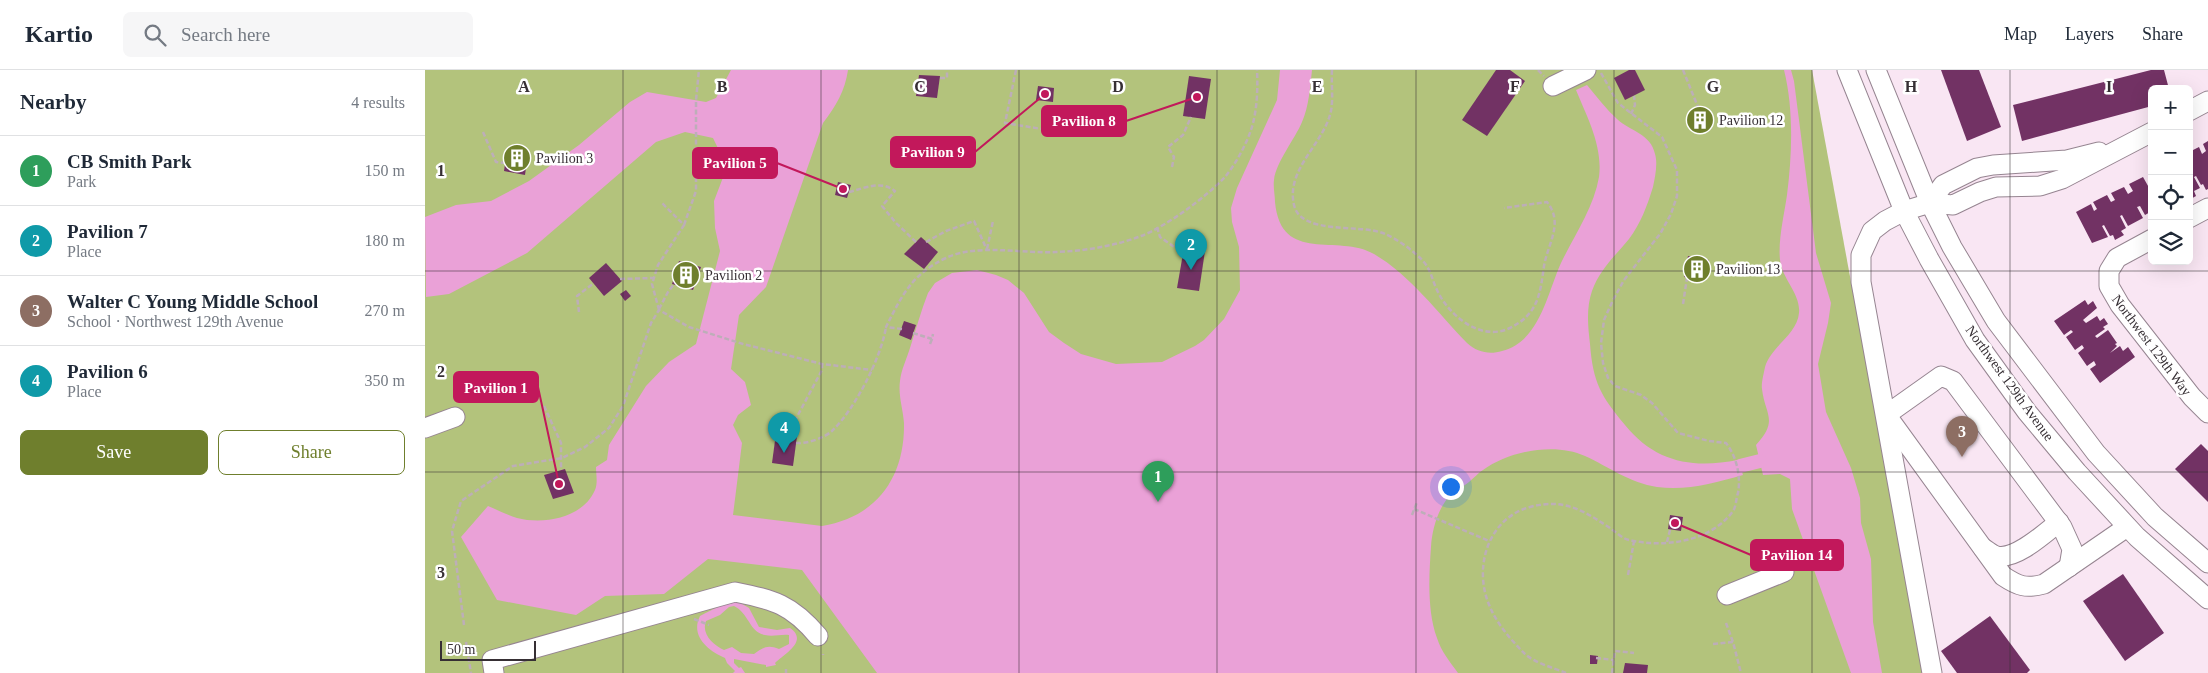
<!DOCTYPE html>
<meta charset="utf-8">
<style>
body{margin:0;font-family:"Times New Roman",serif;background:#f6f6f7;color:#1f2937}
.controls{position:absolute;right:15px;top:15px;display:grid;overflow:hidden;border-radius:8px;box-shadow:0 5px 20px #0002}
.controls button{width:45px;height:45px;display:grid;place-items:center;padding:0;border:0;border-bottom:1px solid #e0e1e3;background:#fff;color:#1f2937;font:25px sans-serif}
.scale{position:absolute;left:15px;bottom:12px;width:96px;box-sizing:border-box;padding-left:5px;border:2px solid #362f34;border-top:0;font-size:14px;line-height:18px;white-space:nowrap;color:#362f34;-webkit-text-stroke:4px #fff;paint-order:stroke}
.you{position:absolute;left:1025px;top:416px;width:18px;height:18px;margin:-12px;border:4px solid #fff;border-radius:50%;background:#1a73e8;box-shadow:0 0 0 8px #1a73e833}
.badge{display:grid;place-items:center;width:32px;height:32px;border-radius:50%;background:#6f7f2d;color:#fff;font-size:16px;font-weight:700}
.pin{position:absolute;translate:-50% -41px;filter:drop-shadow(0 1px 2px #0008)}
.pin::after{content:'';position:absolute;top:26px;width:18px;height:15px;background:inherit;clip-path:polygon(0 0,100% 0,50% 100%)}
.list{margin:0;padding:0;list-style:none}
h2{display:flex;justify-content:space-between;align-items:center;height:65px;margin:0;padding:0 20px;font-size:21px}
h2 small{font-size:16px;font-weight:400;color:#747a83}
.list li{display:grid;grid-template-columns:32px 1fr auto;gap:15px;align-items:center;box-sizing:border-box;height:70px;padding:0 20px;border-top:1px solid #e0e1e3}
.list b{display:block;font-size:19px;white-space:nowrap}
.list p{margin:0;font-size:16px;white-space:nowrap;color:#747a83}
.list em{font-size:16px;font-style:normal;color:#747a83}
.actions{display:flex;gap:10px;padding:15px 20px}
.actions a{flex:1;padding:11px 0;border:1px solid #6f7f2d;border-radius:8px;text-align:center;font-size:18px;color:#6f7f2d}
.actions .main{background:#6f7f2d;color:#fff}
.icon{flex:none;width:28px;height:28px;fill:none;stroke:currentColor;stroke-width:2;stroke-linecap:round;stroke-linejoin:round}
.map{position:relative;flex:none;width:1783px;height:603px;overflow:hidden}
header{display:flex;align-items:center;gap:30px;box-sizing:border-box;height:70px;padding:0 25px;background:#fff;border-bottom:1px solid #e0e1e3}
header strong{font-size:24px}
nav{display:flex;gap:28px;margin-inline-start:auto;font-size:18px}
.search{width:350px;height:45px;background:#f6f6f7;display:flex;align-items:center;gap:12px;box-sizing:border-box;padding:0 18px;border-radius:8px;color:#747a83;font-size:19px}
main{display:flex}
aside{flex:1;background:#fff}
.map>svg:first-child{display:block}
</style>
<header>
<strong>Kartio</strong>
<div class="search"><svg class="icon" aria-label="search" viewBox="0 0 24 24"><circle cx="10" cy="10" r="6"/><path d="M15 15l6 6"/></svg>Search here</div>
<nav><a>Map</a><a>Layers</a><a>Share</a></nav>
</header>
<main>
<aside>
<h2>Nearby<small>4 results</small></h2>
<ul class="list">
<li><span class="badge" style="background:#2e9e5b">1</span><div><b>CB Smith Park</b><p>Park</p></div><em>150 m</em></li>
<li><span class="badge" style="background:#0f9aa8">2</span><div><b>Pavilion 7</b><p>Place</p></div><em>180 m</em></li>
<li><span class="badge" style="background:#8d6e63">3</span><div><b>Walter C Young Middle School</b><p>School · Northwest 129th Avenue</p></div><em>270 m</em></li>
<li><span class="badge" style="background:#0f9aa8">4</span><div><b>Pavilion 6</b><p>Place</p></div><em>350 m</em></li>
</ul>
<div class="actions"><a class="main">Save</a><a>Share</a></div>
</aside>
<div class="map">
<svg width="1783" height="603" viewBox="0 0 1783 603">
<rect width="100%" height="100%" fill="#f9e6f3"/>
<!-- green -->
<polygon fill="#b3c37c" points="0,0 1387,0 1498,603 0,603"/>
<!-- water -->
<g fill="#eaa1d7" fill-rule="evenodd">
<path d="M306 0H423C420 21 411 36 398 53L341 217 314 245 306 299 320 312 326 335 313 345 308 355 317 373 308 445 397 456C452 447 480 407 479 353 478 339 473 325 475 311 476 300 482 288 485 278 491 259 496 241 503 223L510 213 527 203 552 200 571 205 583 210 599 223 624 262 639 273 656 284 691 294 737 292 770 276 779 270 799 249 815 220 814 177 807 152 806 138 812 118 852 30 855 0H887C885 18 884 36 877 52 870 69 851 92 849 110 848 117 850 125 850 132 856 195 913 163 949 184 985 205 1013 243 1042 273 1052 282 1064 285 1077 281 1115 271 1122 224 1136 193 1149 166 1169 137 1174 107 1178 76 1162 47 1151 20L1162 15C1172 27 1181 39 1192 49 1205 61 1226 64 1230 84 1233 94 1230 107 1228 117 1222 136 1216 153 1204 169 1190 186 1175 199 1167 221 1161 238 1163 257 1165 274 1168 313 1176 326 1200 355 1230 392 1267 399 1313 390L1318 405C1289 413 1262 421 1232 417 1205 413 1184 397 1160 386 1130 372 1084 381 1058 400 1053 403 1049 408 1044 412 1038 417 1030 420 1025 425 1013 439 1007 459 1006 477 1004 505 1002 541 1012 568 1016 581 1025 592 1033 603H452L377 500 283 489 239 524 180 526 151 545 72 530 36 467 63 436C73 440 82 445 92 448 119 455 158 448 170 420 173 413 171 404 171 397L182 390 184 375 221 316 244 292 271 274 295 181 290 158 289 131 302 97 288 68 260 62 231 72 102 183 24 224 1 227 0 147 31 135 66 131 104 111 154 75 205 32 222 22 281 32 291 28Z"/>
<path d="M1359 0H1366L1369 11 1391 183 1406 233 1403 253 1393 294 1401 342 1426 398 1435 428 1436 453 1446 489 1448 552 1457 603H1426L1367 439 1365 409 1355 404 1338 405 1331 375C1354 350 1340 345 1337 319 1336 313 1339 303 1340 297 1346 276 1372 265 1374 243 1376 224 1357 209 1355 190 1353 169 1359 146 1362 125 1367 85 1369 40 1359 0Z"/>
<path d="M312 531 324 538 334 557 352 560 365 558C384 571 359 584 350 593L351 595 341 597V595L309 589V593L314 598 316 597 320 603H308L310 601 302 593 300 588C283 581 265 566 275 546 288 539 298 534 312 531ZM309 536C324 543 324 562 340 565 348 567 356 564 364 565V574L354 579C342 574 338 578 329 584L316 583 307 577 299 580C288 575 276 564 281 551L295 545 304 537Z"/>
</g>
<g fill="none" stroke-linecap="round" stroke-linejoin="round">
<!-- canal -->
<polyline stroke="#eaa1d7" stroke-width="14" points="1315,396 1335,391"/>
</g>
<!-- building -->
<g fill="#723264">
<polygon points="1071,0 1085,0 1100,11 1062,66 1037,50"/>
<polygon points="1204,0 1210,0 1220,20 1200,30 1189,8"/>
<polygon points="1516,0 1554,0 1576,57 1542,71"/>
<polygon points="1726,0 1739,0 1744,19 1727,19 1727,36 1597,71 1588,35"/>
<polygon points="494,5 515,6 512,28 491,26"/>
<polygon points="764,6 786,9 780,49 758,46"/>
<polygon points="613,16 629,18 628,32 611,30"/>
<polygon points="1269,42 1283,43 1281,57 1267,56"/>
<polygon points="1783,71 1783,119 1781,120 1778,114 1776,115 1771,106 1769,107 1775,118 1769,121 1771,126 1764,130 1764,82 1774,77 1777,84 1781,81 1778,74"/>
<polygon points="82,80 103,83 100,105 79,101"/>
<polygon points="1718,107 1727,123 1727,141 1720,145 1715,136 1712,137 1718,148 1703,156 1697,145 1695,146 1701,158 1696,161 1699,165 1690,170 1688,165 1685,166 1679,155 1677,156 1683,167 1667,173 1651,142 1666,134 1669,141 1672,139 1668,132 1682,125 1686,132 1690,130 1686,123 1699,117 1703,124 1708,121 1704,114"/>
<polygon points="413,112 426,115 422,128 410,125"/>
<polygon points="496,167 513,182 499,199 479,184"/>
<polygon points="759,178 780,181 774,221 752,218"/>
<polygon points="1263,186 1284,190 1280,211 1259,207"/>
<polygon points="254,191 276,197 268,220 247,214"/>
<polygon points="181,193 197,211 179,226 164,208"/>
<polygon points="201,220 206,226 200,231 195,224"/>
<polygon points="1660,230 1663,235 1668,231 1672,238 1658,250 1661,253 1672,246 1675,251 1679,248 1683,254 1678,257 1680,259 1670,266 1672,268 1683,260 1692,273 1690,274 1692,276 1685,283 1695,276 1698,281 1703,277 1710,287 1675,313 1665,299 1671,295 1669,291 1662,296 1653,283 1659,278 1657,275 1650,280 1641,267 1648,262 1646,260 1639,265 1629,251"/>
<polygon points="479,251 491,255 486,270 474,265"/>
<polygon points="352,356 373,359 368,396 347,393"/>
<polygon points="1776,374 1783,381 1783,432 1750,399"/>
<polygon points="140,399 149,423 128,429 119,405"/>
<polygon points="1245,445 1258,447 1256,461 1243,459"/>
<polygon points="1698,504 1739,563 1700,591 1658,531"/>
<polygon points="1565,546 1605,600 1602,603 1532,603 1516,581"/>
<polygon points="1165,585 1173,586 1172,594 1165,594"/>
<polygon points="1200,593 1223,595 1222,603 1198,603"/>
</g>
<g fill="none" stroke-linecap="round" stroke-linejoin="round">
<!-- minor casing -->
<g stroke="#968591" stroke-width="21">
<g id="minor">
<polyline points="1422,0 1479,141 1504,189 1550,270 1602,342 1652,402 1712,467 1783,529"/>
<polyline points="1451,0 1505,133 1527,177 1571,251 1671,383 1730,447 1783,493"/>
<polyline points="1128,16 1161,0"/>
<polyline points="1764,41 1783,31"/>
<polyline points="1505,133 1518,115 1552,98 1568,95 1642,90 1674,82"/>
<polyline points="1764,148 1783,138"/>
<polyline points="1727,169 1692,188 1684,201 1684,216 1695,235 1767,327 1783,343"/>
<polyline points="1461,345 1516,306 1528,311 1637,457 1647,479 1644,497"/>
<path d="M1465 350 1578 506C1593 516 1601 519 1619 514L1702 457"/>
<polyline points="0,358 30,347"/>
<path d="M1558 478C1562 480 1567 485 1572 486 1591 490 1620 463 1634 452"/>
<polyline points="1302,525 1359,502"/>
<path d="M69 603 67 590 310 522C349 530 366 534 393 566"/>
<polyline points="1507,603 1436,212 1436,185 1447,161 1460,151 1479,141 1505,133 1528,135 1555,122 1571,117 1615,116 1637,109 1727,62"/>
</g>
</g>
<!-- path -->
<g stroke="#bdaeb8" stroke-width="2.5" stroke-dasharray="5 2.5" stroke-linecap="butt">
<polyline points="591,0 580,53 623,60"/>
<path d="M907 0C906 14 909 32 905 45 896 76 861 100 869 135 876 166 936 153 960 164 972 169 989 181 997 190 1006 199 1007 210 1012 220 1024 246 1056 272 1085 258 1113 244 1115 225 1119 196 1123 173 1139 153 1122 132L1079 138"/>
<polyline points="1113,0 1119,6"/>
<polyline points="1258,0 1275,42"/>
<polyline points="515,8 522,8 522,0"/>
<polyline points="1206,44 1210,35 1209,26"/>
<polyline points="58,62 71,92 80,93"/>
<polyline points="747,97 749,87 743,77 758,65 766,47"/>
<path d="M424 122C440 118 456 110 470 121L457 136 471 153 491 172"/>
<polyline points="259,155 271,121 271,30 274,0"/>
<polyline points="732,157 735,167 758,183"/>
<polyline points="501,172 521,161 549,151 562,180"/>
<polyline points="562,179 568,151"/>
<polyline points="195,209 229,208"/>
<polyline points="1258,234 1262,208"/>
<polyline points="234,239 243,222 249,214"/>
<polyline points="234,240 227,214 233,195 259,155 237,133"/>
<polyline points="154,242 152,226 169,213"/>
<path d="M477 259 461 257C477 225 487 204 521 188 552 173 597 184 631 182 659 181 690 176 716 166 742 156 781 127 800 107 810 95 821 75 826 60 832 42 833 19 832 0"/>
<polyline points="488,263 507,269 508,264"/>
<polyline points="505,274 507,269"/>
<polyline points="119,336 136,373 136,400"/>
<polyline points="366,358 397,300 397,294"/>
<path d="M371 373C382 374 399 368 407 361 430 339 456 288 461 257"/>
<polyline points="989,439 1064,471"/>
<polyline points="987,445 992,432"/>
<polyline points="1242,472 1245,460"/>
<polyline points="1203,505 1209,471"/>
<polyline points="269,549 284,555"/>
<polyline points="1301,553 1308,572"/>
<polyline points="39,555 27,461 36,431 88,396 137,388 160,377 184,358 198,336 226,253 234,240 264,257 318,274 397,294 447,300"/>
<polyline points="41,572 46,603"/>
<polyline points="1288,574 1308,572 1316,603"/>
<polyline points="398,585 398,584"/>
<polyline points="1171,588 1189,590"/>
<polyline points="361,599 361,603"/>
<path d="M1141 603C1129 598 1110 593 1100 584 1086 570 1070 552 1063 532 1049 495 1064 448 1105 437 1138 428 1158 440 1185 458 1191 462 1198 469 1204 470 1239 478 1286 472 1308 441 1311 437 1311 429 1313 423 1316 407 1312 387 1301 373L1284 371 1253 363 1227 333 1216 325 1190 316 1183 308 1178 293 1176 273 1179 250 1188 230 1199 210 1235 164 1246 144 1252 126V100L1237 67 1193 33 1176 3"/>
<polyline points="1187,603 1190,581 1209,583"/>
</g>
<!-- minor -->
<use href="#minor" stroke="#fff" stroke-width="19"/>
</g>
<!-- grid -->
<path fill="none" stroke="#362f34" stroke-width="1" stroke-opacity="0.55" d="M198 0V603M396 0V603M594 0V603M792 0V603M991 0V603M1189 0V603M1387 0V603M1585 0V603M0 201H1783M0 402H1783"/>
<!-- icons -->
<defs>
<g id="building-disc" transform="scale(1.4375)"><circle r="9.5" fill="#6f7f2d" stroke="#fff"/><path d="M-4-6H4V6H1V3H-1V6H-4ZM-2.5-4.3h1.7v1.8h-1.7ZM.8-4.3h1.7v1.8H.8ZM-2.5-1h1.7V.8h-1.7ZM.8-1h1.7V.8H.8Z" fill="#fff"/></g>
</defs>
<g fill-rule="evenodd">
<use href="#building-disc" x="1275" y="50"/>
<use href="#building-disc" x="92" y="88"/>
<use href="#building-disc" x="1272" y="199"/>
<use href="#building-disc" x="261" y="205"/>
</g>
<g text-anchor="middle" stroke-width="5" stroke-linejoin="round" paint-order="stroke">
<!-- poi labels -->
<g font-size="14" fill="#362f34" stroke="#fff" text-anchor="start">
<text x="1294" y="55">Pavilion 12</text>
<text x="111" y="93">Pavilion 3</text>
<text x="1291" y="204">Pavilion 13</text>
<text x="280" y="210">Pavilion 2</text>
</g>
<!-- street labels -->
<g font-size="14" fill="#362f34" stroke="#fff">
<text transform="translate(1727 275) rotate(53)" y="5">Northwest 129th Way</text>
<text transform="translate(1585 313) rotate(54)" y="5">Northwest 129th Avenue</text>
</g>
</g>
<g font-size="16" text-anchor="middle" font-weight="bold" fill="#362f34" stroke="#fff" stroke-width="5" stroke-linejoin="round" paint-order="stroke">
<text x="99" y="22">A</text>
<text x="297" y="22">B</text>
<text x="495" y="22">C</text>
<text x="693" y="22">D</text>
<text x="892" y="22">E</text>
<text x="1090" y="22">F</text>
<text x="1288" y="22">G</text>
<text x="1486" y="22">H</text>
<text x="1684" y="22">I</text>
<text x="16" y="106">1</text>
<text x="16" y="307">2</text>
<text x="16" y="508">3</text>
</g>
<!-- callouts -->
<path fill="none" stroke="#c2185b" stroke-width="2" d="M772 27L701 51M620 24L550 82M418 119L352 93M134 414L113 317M1250 453L1326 485"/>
<g fill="#c2185b" stroke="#fff" stroke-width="2">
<circle cx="772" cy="27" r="5"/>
<circle cx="620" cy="24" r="5"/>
<circle cx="418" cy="119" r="5"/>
<circle cx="134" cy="414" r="5"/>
<circle cx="1250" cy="453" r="5"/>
</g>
<g fill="#c2185b" stroke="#c2185b" stroke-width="2">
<rect x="617" y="36" width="84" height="30" rx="5"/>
<rect x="466" y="67" width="84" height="30" rx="5"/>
<rect x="268" y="78" width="84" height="30" rx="5"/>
<rect x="29" y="302" width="84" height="30" rx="5"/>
<rect x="1326" y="470" width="92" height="30" rx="5"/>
</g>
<g font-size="15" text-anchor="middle" font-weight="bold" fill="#fff">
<text x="659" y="56">Pavilion 8</text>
<text x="508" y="87">Pavilion 9</text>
<text x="310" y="98">Pavilion 5</text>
<text x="71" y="323">Pavilion 1</text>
<text x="1372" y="490">Pavilion 14</text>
</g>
</svg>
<div class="controls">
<button>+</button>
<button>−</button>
<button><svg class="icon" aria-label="locate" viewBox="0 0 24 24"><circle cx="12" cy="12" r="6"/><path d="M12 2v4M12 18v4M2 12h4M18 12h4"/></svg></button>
<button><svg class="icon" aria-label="layers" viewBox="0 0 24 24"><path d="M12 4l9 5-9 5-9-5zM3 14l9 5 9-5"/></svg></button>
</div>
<div class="scale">50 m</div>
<div class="you"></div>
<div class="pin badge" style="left:733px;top:432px;background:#2e9e5b">1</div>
<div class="pin badge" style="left:766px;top:200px;background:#0f9aa8">2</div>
<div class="pin badge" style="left:1537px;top:387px;background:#8d6e63">3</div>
<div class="pin badge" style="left:359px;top:383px;background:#0f9aa8">4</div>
</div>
</main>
